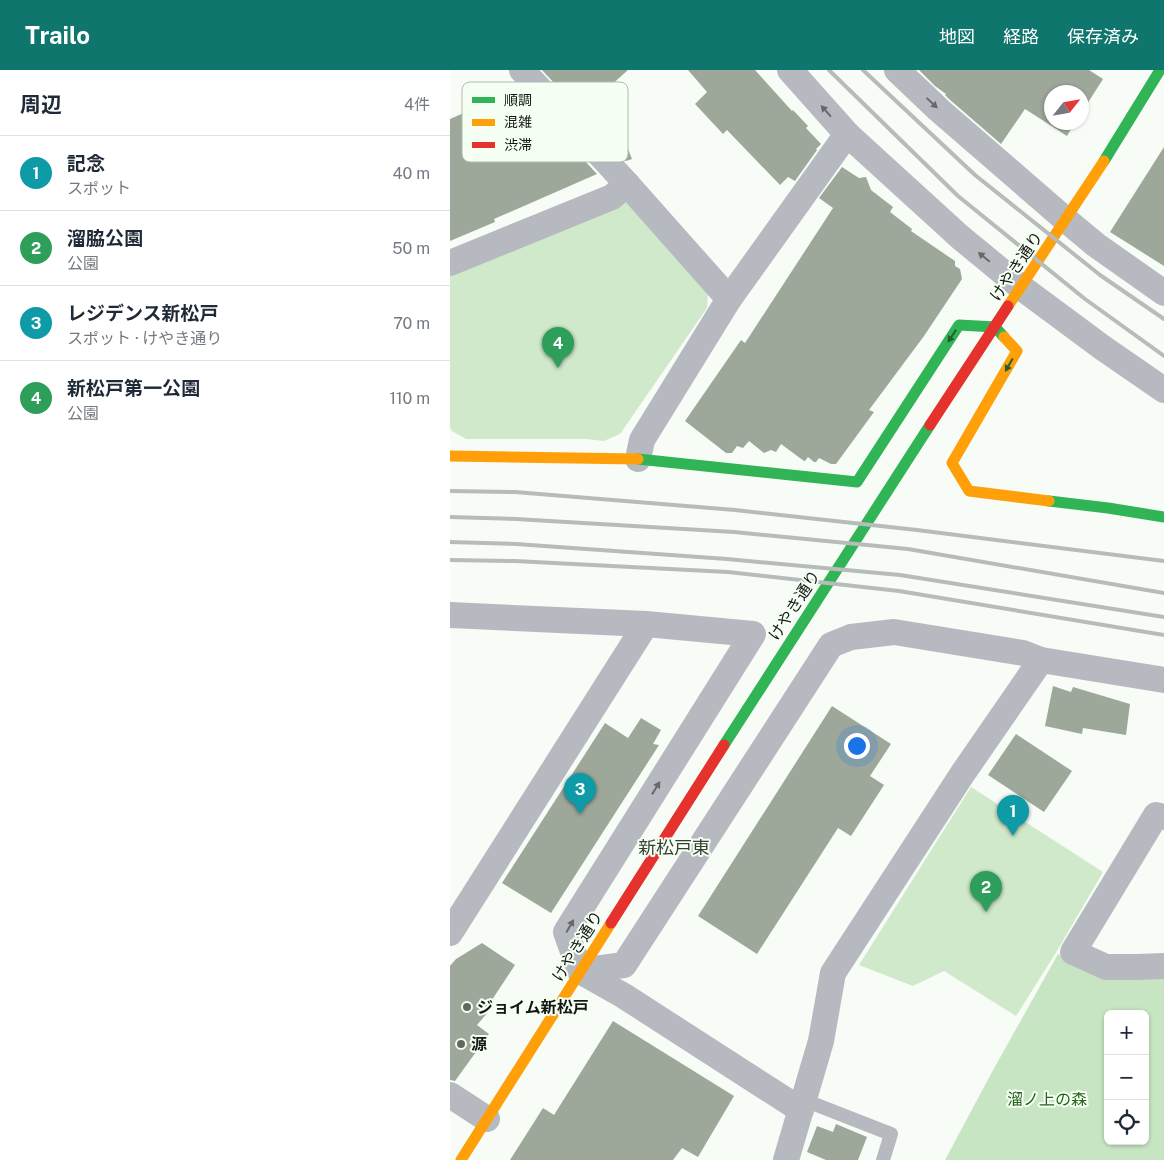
<!DOCTYPE html>
<html lang="ja">
<meta charset="utf-8">
<style>
body{margin:0;font-family:"Public Sans","Noto Sans JP",sans-serif;background:#f6f6f7;color:#1f2937}
.controls{position:absolute;right:15px;bottom:15px;display:grid;overflow:hidden;border-radius:8px;box-shadow:0 1px 4px #0004}
.controls button{width:45px;height:45px;display:grid;place-items:center;padding:0;border:0;border-bottom:1px solid #e0e1e3;background:#fff;color:#1f2937;font:25px sans-serif}
.compass{position:absolute;left:594px;top:15px;width:45px;height:45px;border-radius:50%;background:#fff;box-shadow:0 1px 4px #0004;rotate:59deg}
.you{position:absolute;left:406px;top:675px;width:18px;height:18px;margin:-12px;border:4px solid #fff;border-radius:50%;background:#1a73e8;box-shadow:0 0 0 8px #1a73e833}
.badge{display:grid;place-items:center;width:32px;height:32px;border-radius:50%;background:#0f766e;color:#fff;font-size:16px;font-weight:700}
.pin{position:absolute;translate:-50% -41px;filter:drop-shadow(0 1px 2px #0008)}
.pin::after{content:'';position:absolute;top:26px;width:18px;height:15px;background:inherit;clip-path:polygon(0 0,100% 0,50% 100%)}
.list{margin:0;padding:0;list-style:none}
h2{display:flex;justify-content:space-between;align-items:center;height:65px;margin:0;padding:0 20px;font-size:21px}
h2 small{font-size:16px;font-weight:400;color:#747a83}
.list li{display:grid;grid-template-columns:32px 1fr auto;gap:15px;align-items:center;box-sizing:border-box;height:75px;padding:0 20px;border-top:1px solid #e0e1e3}
.list b{display:block;font-size:19px;white-space:nowrap}
.list p{margin:0;font-size:16px;white-space:nowrap;color:#747a83}
.list em{font-size:16px;font-style:normal;color:#747a83}
.icon{flex:none;width:28px;height:28px;fill:none;stroke:currentColor;stroke-width:2;stroke-linecap:round;stroke-linejoin:round}
.map{position:relative;flex:none;width:714px;height:1090px;overflow:hidden}
header{display:flex;align-items:center;gap:30px;box-sizing:border-box;height:70px;padding:0 25px;background:#0f766e;color:#fff}
header strong{font-size:24px}
nav{display:flex;gap:28px;margin-inline-start:auto;font-size:18px}
main{display:flex}
aside{flex:1;background:#fff}
.map>svg:first-child{display:block}
</style>
<header>
<strong>Trailo</strong>
<nav><a>地図</a><a>経路</a><a>保存済み</a></nav>
</header>
<main>
<aside>
<h2>周辺<small>4件</small></h2>
<ul class="list">
<li><span class="badge" style="background:#0f9aa8">1</span><div><b>記念</b><p>スポット</p></div><em>40 m</em></li>
<li><span class="badge" style="background:#2e9e5b">2</span><div><b>溜脇公園</b><p>公園</p></div><em>50 m</em></li>
<li><span class="badge" style="background:#0f9aa8">3</span><div><b>レジデンス新松戸</b><p>スポット · けやき通り</p></div><em>70 m</em></li>
<li><span class="badge" style="background:#2e9e5b">4</span><div><b>新松戸第一公園</b><p>公園</p></div><em>110 m</em></li>
</ul>
</aside>
<div class="map">
<svg width="714" height="1090" viewBox="0 0 714 1090">
<rect width="100%" height="100%" fill="#f7fcf6"/>
<!-- green -->
<g fill="#cfe9ca">
<polygon points="165,131 179,133 258,224 257,238 170,364 154,371 136,369 16,369 2,361 0,358 0,201"/>
<polygon points="521,717 653,802 607,881 566,946 494,901 463,916 409,895"/>
</g>
<!-- forest -->
<path fill="#c8e5c3" fill-rule="evenodd" d="M608 884 651 909 714 906V1090H495L542 1002ZM658 944H695V1071H658Z"/>
<!-- building -->
<g fill="#9da89b">
<polygon points="92,0 178,0 131,42"/>
<polygon points="238,0 305,0 342,41 343,40 358,56 356,58 371,74 366,79 367,80 345,111 338,107 330,115 277,60 273,64 245,34 257,22"/>
<polygon points="469,0 639,0 653,9 632,42 632,22 602,22 602,52 625,52 617,66 575,39 551,74 499,29 495,25 496,24 485,16"/>
<polygon points="46,29 57,55 89,41 128,83 130,88 132,88 147,104 44,149 45,152 0,171 0,49"/>
<polygon points="176,74 182,89 176,91 164,78"/>
<polygon points="714,77 714,196 660,162"/>
<polygon points="392,97 409,108 416,107 421,120 443,137 440,142 462,159 461,161 505,191 505,196 510,199 512,209 474,266 419,340 424,342 386,394 381,394 369,388 366,392 364,392 358,387 355,391 354,391 331,374 326,382 321,380 314,383 299,371 293,378 287,376 282,383 276,383 235,351 291,270 295,273 383,138 369,128"/>
<polygon points="603,616 621,622 623,617 680,634 676,665 633,658 632,664 595,656"/>
<polygon points="382,636 441,674 420,706 434,715 401,766 388,758 307,884 248,846"/>
<polygon points="191,648 211,660 203,674 209,675 101,843 52,813 155,653 178,668"/>
<polygon points="566,664 622,701 594,742 538,705"/>
<polygon points="32,873 65,895 36,939 39,941 27,955 39,964 5,1011 0,1010 0,896 6,889"/>
<polygon points="163,951 284,1026 248,1087 232,1078 223,1090 60,1090 93,1038 104,1045"/>
<polygon points="386,1054 417,1067 408,1090 376,1090 357,1082 367,1056 383,1062"/>
</g>
<g fill="none" stroke-linecap="round" stroke-linejoin="round">
<!-- lane -->
<polyline stroke="#b6bac0" stroke-width="14" points="354,1030 441,1064 433,1090"/>
<!-- street -->
<g stroke="#b6bac0" stroke-width="26">
<polyline points="72,0 177,114 279,229"/>
<polyline points="340,0 397,64 510,167 572,218 653,278 714,320"/>
<polyline points="447,0 489,40 616,150 646,175 714,223"/>
<polyline points="0,193 162,127 177,114"/>
<polyline points="188,389 192,370 279,229 397,64"/>
<polyline points="0,545 196,554 303,564 116,862 130,901 174,926 351,1040"/>
<polyline points="714,747 706,745 623,882 656,897 687,897 714,896"/>
<polyline points="0,863 196,554"/>
<polyline points="130,901 174,895 381,575 401,567 444,562 573,583 591,590"/>
<polyline points="0,1025 37,1049"/>
<polyline points="336,1090 371,971 383,903 513,703 591,590 714,610"/>
</g>
<!-- fast -->
<g stroke="#30b455" stroke-width="11">
<polyline points="654,91 710,0"/>
<polyline points="188,389 407,412 509,255 545,257 554,267"/>
<polyline points="599,431 658,438 714,447"/>
<polyline points="274,675 480,355"/>
</g>
<!-- slow -->
<g stroke="#ff9f0a" stroke-width="11">
<polyline points="558,236 654,91"/>
<polyline points="554,267 567,281 502,393 519,421 599,431"/>
<polyline points="0,386 188,389"/>
<polyline points="11,1090 161,853"/>
</g>
<!-- jam -->
<g stroke="#e5322d" stroke-width="11">
<polyline points="480,355 558,236"/>
<polyline points="161,853 274,675"/>
</g>
<!-- rail -->
<g stroke="#b7bbba" stroke-width="4">
<polyline points="379,0 508,126 635,229 714,286"/>
<polyline points="413,0 525,105 650,205 714,249"/>
<polyline points="0,421 65,422 285,440 467,460 714,491"/>
<polyline points="0,447 66,449 284,462 458,479 714,523"/>
<polyline points="0,472 66,474 277,489 450,505 714,547"/>
<polyline points="0,490 65,491 278,502 449,521 714,565"/>
</g>
</g>
<!-- one-way arrows -->
<defs><path id="oneway-solid" d="M-6-.8H1V-3.2L6.5 0L1 3.2V.8H-6Z" transform="scale(1.25)"/></defs>
<g fill="#65696a">
<use href="#oneway-solid" transform="translate(482 33) rotate(43)"/>
<use href="#oneway-solid" transform="translate(376 41) rotate(-132)"/>
<use href="#oneway-solid" transform="translate(534 187) rotate(-141)"/>
<use href="#oneway-solid" transform="translate(206 718) rotate(-58)"/>
<use href="#oneway-solid" transform="translate(120 856) rotate(-61)"/>
</g>
<g fill="#215e31">
<use href="#oneway-solid" transform="translate(502 266) rotate(123)"/>
<use href="#oneway-solid" transform="translate(559 295) rotate(120)"/>
</g>
<!-- markers -->
<g fill="#636862" stroke="#f5fff3" stroke-width="2">
<circle cx="17" cy="937" r="5"/>
<circle cx="11" cy="974" r="5"/>
</g>
<g text-anchor="middle" stroke-width="4" stroke-linejoin="round" paint-order="stroke">
<!-- street labels -->
<g font-size="16" fill="#141813" stroke="#f5fff3">
<text transform="translate(566 196) rotate(-56)" y="6">けやき通り</text>
<text transform="translate(344 535) rotate(-57)" y="6">けやき通り</text>
<text transform="translate(127 876) rotate(-58)" y="6">けやき通り</text>
</g>
<!-- poi labels -->
<g font-size="16" font-weight="bold" fill="#141813" stroke="#f5fff3" text-anchor="start">
<text x="27" y="943">ジョイム新松戸</text>
<text x="21" y="980">源</text>
</g>
<!-- park labels -->
<g font-size="16" fill="#25621a" stroke="#f5fff3">
<text x="597" y="1035">溜ノ上の森</text>
</g>
<!-- neighbourhood labels -->
<g font-size="18" fill="#363f34" stroke="#f5fff3">
<text x="224" y="784">新松戸東</text>
</g>
</g>
<!-- legend -->
<rect x="12" y="12" width="166" height="80" rx="8" fill="#f5fff3" stroke="#b2bab0" stroke-width="1"/>
<rect x="22" y="27" width="23" height="6" fill="#30b455"/>
<rect x="22" y="49" width="23" height="7" fill="#ff9f0a"/>
<rect x="22" y="72" width="23" height="6" fill="#e5322d"/>
<g font-size="14" fill="#141813">
<text x="54" y="35">順調</text>
<text x="54" y="57">混雑</text>
<text x="54" y="80">渋滞</text>
</g>
</svg>
<div class="controls">
<button>+</button>
<button>−</button>
<button><svg class="icon" aria-label="locate" viewBox="0 0 24 24"><circle cx="12" cy="12" r="6"/><path d="M12 2v4M12 18v4M2 12h4M18 12h4"/></svg></button>
</div>
<svg class="compass" viewBox="-18 -18 36 36"><path d="M0-13l5 13h-10z" fill="#e53935"/><path d="M0 13l5-13h-10z" fill="#747a83"/></svg>
<div class="you"></div>
<div class="pin badge" style="left:563px;top:766px;background:#0f9aa8">1</div>
<div class="pin badge" style="left:536px;top:842px;background:#2e9e5b">2</div>
<div class="pin badge" style="left:130px;top:744px;background:#0f9aa8">3</div>
<div class="pin badge" style="left:108px;top:298px;background:#2e9e5b">4</div>
</div>
</main>
